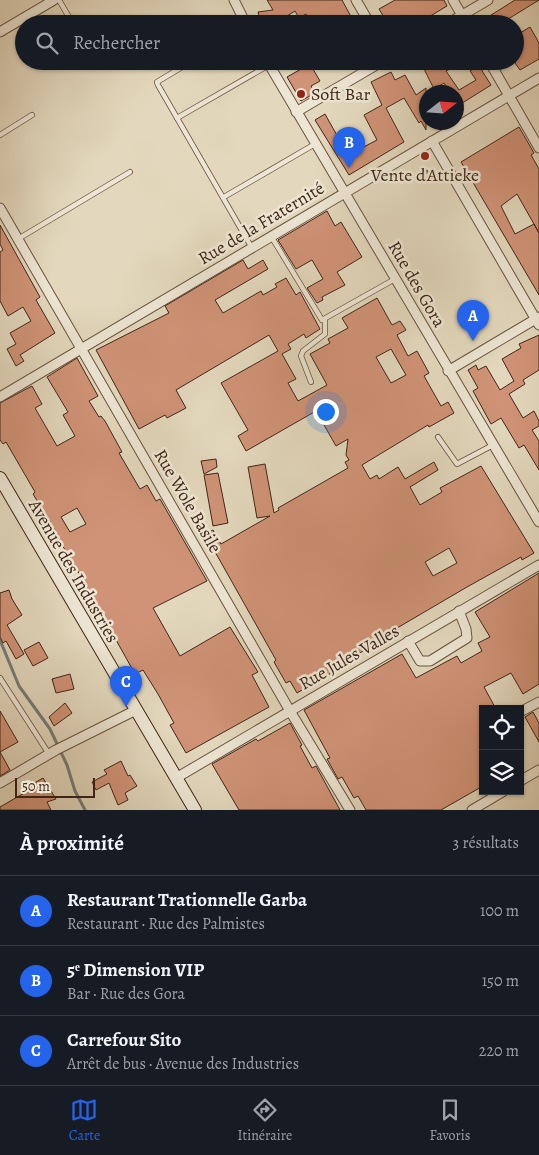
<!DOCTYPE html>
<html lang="fr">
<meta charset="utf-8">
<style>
body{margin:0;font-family:Alegreya,serif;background:#20242c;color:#f1f3f6}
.controls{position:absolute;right:15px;bottom:15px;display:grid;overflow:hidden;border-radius:0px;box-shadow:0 1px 4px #0004}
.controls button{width:45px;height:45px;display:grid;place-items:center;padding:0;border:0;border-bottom:1px solid #363941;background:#171b24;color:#f1f3f6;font:25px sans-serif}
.compass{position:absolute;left:419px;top:85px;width:45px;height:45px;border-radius:50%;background:#171b24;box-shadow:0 1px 4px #0004;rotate:73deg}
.scale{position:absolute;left:15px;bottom:12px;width:80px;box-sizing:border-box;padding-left:5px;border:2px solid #412617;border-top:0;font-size:14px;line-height:18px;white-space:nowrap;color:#412617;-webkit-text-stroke:4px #ede6d4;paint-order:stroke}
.you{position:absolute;left:325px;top:411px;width:18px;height:18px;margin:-12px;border:4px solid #fff;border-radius:50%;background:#1a73e8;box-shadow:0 0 0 8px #1a73e833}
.badge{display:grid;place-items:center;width:32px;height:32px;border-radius:50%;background:#2563eb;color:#fff;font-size:16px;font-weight:700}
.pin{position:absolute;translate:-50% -41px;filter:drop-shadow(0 1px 2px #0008)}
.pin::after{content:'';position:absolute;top:26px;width:18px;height:15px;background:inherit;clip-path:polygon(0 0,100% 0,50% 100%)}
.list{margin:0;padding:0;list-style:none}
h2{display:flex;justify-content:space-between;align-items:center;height:65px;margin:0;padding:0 20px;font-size:21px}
h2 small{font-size:16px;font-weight:400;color:#9ea1a6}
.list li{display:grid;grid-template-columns:32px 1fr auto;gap:15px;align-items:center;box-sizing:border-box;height:70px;padding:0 20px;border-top:1px solid #363941}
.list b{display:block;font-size:19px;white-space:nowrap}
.list p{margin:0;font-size:16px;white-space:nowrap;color:#9ea1a6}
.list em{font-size:16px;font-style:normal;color:#9ea1a6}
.icon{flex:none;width:28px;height:28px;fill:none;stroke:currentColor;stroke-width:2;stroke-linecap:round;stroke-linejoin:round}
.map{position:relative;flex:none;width:539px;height:810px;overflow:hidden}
.search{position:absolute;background:#171b24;box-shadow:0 1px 4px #0004;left:15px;right:15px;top:15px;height:55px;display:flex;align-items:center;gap:12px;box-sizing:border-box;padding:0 18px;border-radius:28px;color:#9ea1a6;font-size:19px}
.sheet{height:275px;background:#171b24}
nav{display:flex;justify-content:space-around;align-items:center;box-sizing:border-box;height:70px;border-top:1px solid #363941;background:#171b24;font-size:14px;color:#9ea1a6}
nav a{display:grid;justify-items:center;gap:2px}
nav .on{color:#2563eb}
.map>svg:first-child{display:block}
</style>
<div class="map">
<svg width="539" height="810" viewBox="0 0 539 810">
<rect width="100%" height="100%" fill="#e3d8bd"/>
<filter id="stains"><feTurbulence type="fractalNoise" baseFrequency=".004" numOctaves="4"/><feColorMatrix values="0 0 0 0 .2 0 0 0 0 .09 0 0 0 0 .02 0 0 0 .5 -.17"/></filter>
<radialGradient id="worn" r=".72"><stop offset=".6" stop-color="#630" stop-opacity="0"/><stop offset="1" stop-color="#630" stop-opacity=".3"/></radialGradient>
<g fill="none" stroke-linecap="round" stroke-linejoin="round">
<!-- stream -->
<polyline stroke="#757e78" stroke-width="3" points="0,640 19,686 50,729 67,765 75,791 85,810"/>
</g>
<!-- building -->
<g fill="#d09377" stroke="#412617" fill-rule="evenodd">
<polygon points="267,0 342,0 355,24 311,24 306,14 299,18 295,11 279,21 278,18 261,23 258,12 273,10"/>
<polygon points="395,0 444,0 447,6 417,24 388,24 379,9"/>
<polygon points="515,0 539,0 500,24 492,24 488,17"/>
<polygon points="530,27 539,43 539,59 520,70 515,63 515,36"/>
<polygon points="420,61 451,61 454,67 446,71 459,90 476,80 470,71 479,66 491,85 456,107 456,92 450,92 444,83 434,89"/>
<polygon points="310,64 320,81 311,86 315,93 301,101 287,77"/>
<polygon points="391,72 395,80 405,75 416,95 426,88 426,130 421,121 419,123 404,98 386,108 404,142 349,175 315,120 325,114 348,155 377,140 364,115 382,105 371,82"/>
<polygon points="519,127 534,153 531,155 539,169 539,233 517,194 501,206 515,234 534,224 539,233 539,295 461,162"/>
<polygon points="327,211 335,226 341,222 362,257 337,272 345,285 322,297 323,300 317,303 307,288 323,279 312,260 296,269 278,240"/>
<polygon points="0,225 40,297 36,300 55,333 20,355 24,361 16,366 7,349 16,344 10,333 31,321 23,307 8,316 0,301 0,252 3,250 0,244"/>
<path d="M243 260 248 269 263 260 268 269 215 300 223 313 261 291 263 295 277 287 275 284 286 278 296 295 300 292 320 329 306 338 304 334 288 344 291 349 282 354 296 379 288 383 298 401 327 385 310 354 330 343 328 339 348 328 342 318 377 298 392 325 400 321 406 330 397 335 408 356 417 351 429 373 424 376 441 406 448 402 454 413 429 427 428 425 362 465 370 479 377 475 379 479 398 467 405 479 434 462 438 470 410 487 420 505 442 492 440 488 481 466 534 553 522 560 521 557 467 587 392 631 394 635 350 658 352 661 297 693 290 681 286 683 274 662 276 660 205 534 213 530 221 544 270 516 257 518 248 467 265 464 274 513 279 510 278 508 348 468 345 462 349 460 346 455 348 439 336 446 316 411 246 451 238 436 248 430 221 383 278 351 269 335 176 390 186 408 167 418 165 415 139 429 96 350 169 313 165 306ZM391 349 406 375 391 383 376 357ZM449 548 457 563 433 576 425 562Z"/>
<polygon points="539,335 539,370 523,380 525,384 509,394 523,418 534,411 539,421 539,426 532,430 539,441 539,470 524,445 519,448 501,418 491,424 473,391 478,388 468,370 476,365 478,370 486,366 500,390 514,381 502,359 521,348 519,344"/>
<path d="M77 358 98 396 89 401 99 417 101 416 105 421 122 452 119 453 140 489 147 485 156 501 160 499 207 581 153 608 180 656 230 627 258 672 252 675 269 707 186 753 170 725 174 723 158 694 143 670 135 674 67 552 60 543 56 536 58 535 33 494 35 492 6 442 3 444 0 440V403L32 386 42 404 35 408 57 446 75 436 63 415 68 412 47 377ZM77 508 86 524 70 532 61 517Z"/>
<polygon points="216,459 217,467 204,474 201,461"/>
<polygon points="218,473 228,523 213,526 204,475"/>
<polygon points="539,573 539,684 523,694 511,673 484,687 496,709 483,709 483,786 441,810 366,810 358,796 354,798 342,777 338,779 327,759 330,758 304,710 402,654 416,678 457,656 461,663 482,651 478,643 490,637 475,612"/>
<polygon points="9,590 12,599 22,615 7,625 24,654 16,659 6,641 3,643 0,637 0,593"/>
<polygon points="39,642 48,658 33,666 24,650"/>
<polygon points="70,674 74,689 56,693 52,679"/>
<polygon points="65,703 72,713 54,726 49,717"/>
<polygon points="0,711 18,742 0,752 10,770 0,776"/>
<polygon points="533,712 539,723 539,742 525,717"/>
<polygon points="290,723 302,745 300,746 312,768 316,766 340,810 239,810 212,764 256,739 258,741"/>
<polygon points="121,761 128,776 130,775 137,786 125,793 128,800 118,805 109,783 96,790 92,782 107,774 104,770"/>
<polygon points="43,778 56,799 47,802 51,810 0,810 0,807 31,789 29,786"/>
</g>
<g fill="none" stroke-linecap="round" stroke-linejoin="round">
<!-- lane casing -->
<g stroke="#6a5240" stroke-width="6">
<g id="lane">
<polyline points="59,0 73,24"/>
<polyline points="192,61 157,82 158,85 252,248"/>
<polyline points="177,118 269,65"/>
<polyline points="0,135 32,115"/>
<polyline points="224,197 315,144"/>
<polyline points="271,236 322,320 395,279"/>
<polyline points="18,239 130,172"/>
<polyline points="311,382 301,356 303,351 325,334 325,320"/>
<polyline points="438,437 457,464 493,445"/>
<polyline points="0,678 49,754"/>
</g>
</g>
<!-- street casing -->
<g stroke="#6a5240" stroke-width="11">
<g id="street">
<polyline points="234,0 246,24"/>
<polyline points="356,0 370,24"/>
<polyline points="453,0 467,24"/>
<polyline points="447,24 488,0"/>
<polyline points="0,32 54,0"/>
<polyline points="267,61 539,522"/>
<polyline points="489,61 539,148"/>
<polyline points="296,112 383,61"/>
<polyline points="432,141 539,325"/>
<polyline points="0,208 290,711 350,810"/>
<polyline points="448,371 539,317"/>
<polyline points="0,397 539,78"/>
<polyline points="408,641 420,661 430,661 467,638 466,629 459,611"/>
<polyline points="520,712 539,702"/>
<polyline points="176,778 539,565"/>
<polyline points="520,781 539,770"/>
<polyline points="0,783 56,750 136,710"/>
<polyline points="472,810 504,791"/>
</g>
</g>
<!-- secondary casing -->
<g stroke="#412617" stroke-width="14">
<polyline id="secondary" points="0,478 195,810"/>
</g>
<!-- lane -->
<use href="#lane" stroke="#ede6d4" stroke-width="4.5"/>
<!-- street -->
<use href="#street" stroke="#ede6d4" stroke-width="9"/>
<!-- secondary -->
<use href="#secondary" stroke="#ede6d4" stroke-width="12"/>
</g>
<!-- markers -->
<g fill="#8f2418" stroke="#ede6d4" stroke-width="2">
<circle cx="301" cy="94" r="5"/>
<circle cx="425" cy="156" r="5"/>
</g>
<g text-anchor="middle" stroke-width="5" stroke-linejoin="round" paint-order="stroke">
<!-- poi labels -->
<g font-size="18" fill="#412617" stroke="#ede6d4" text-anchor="start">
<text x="311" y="100">Soft Bar</text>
<text x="425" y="181" text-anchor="middle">Vente d'Attieke</text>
</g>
<!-- street labels -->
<g font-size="18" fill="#412617" stroke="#ede6d4">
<text transform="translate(261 223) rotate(-31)" y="6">Rue de la Fraternité</text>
<text transform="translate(417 284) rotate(60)" y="6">Rue des Gora</text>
<text transform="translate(188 501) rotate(60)" y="6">Rue Wole Basile</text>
<text transform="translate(74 571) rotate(60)" y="6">Avenue des Industries</text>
<text transform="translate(349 657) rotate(-30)" y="6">Rue Jules Valles</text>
</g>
</g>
<rect width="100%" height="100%" filter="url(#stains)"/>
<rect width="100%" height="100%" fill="url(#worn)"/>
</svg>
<div class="controls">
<button><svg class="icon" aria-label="locate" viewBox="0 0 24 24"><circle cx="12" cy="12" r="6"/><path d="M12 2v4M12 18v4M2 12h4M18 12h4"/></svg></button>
<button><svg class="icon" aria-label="layers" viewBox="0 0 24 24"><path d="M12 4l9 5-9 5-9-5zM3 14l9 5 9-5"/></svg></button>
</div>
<svg class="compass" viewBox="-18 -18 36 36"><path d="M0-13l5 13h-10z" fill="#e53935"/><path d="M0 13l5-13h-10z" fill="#9ea1a6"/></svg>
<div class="scale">50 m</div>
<div class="you"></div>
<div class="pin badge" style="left:473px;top:341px">A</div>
<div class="pin badge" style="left:349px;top:168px">B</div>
<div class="pin badge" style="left:126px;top:707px">C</div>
<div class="search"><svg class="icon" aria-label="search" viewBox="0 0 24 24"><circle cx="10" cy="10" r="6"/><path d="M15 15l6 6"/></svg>Rechercher</div>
</div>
<section class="sheet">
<h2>À proximité<small>3 résultats</small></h2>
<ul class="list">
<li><span class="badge">A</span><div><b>Restaurant Trationnelle Garba</b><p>Restaurant · Rue des Palmistes</p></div><em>100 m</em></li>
<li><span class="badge">B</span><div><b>5ᵉ Dimension VIP</b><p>Bar · Rue des Gora</p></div><em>150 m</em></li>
<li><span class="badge">C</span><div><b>Carrefour Sito</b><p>Arrêt de bus · Avenue des Industries</p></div><em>220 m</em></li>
</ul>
</section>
<nav>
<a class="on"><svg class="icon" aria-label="map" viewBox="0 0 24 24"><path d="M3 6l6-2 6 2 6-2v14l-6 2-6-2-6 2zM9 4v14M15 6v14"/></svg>Carte</a>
<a><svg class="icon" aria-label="directions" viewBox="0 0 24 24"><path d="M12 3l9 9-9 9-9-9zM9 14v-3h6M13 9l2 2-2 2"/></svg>Itinéraire</a>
<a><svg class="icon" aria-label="saved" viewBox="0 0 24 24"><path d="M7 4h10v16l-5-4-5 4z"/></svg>Favoris</a>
</nav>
